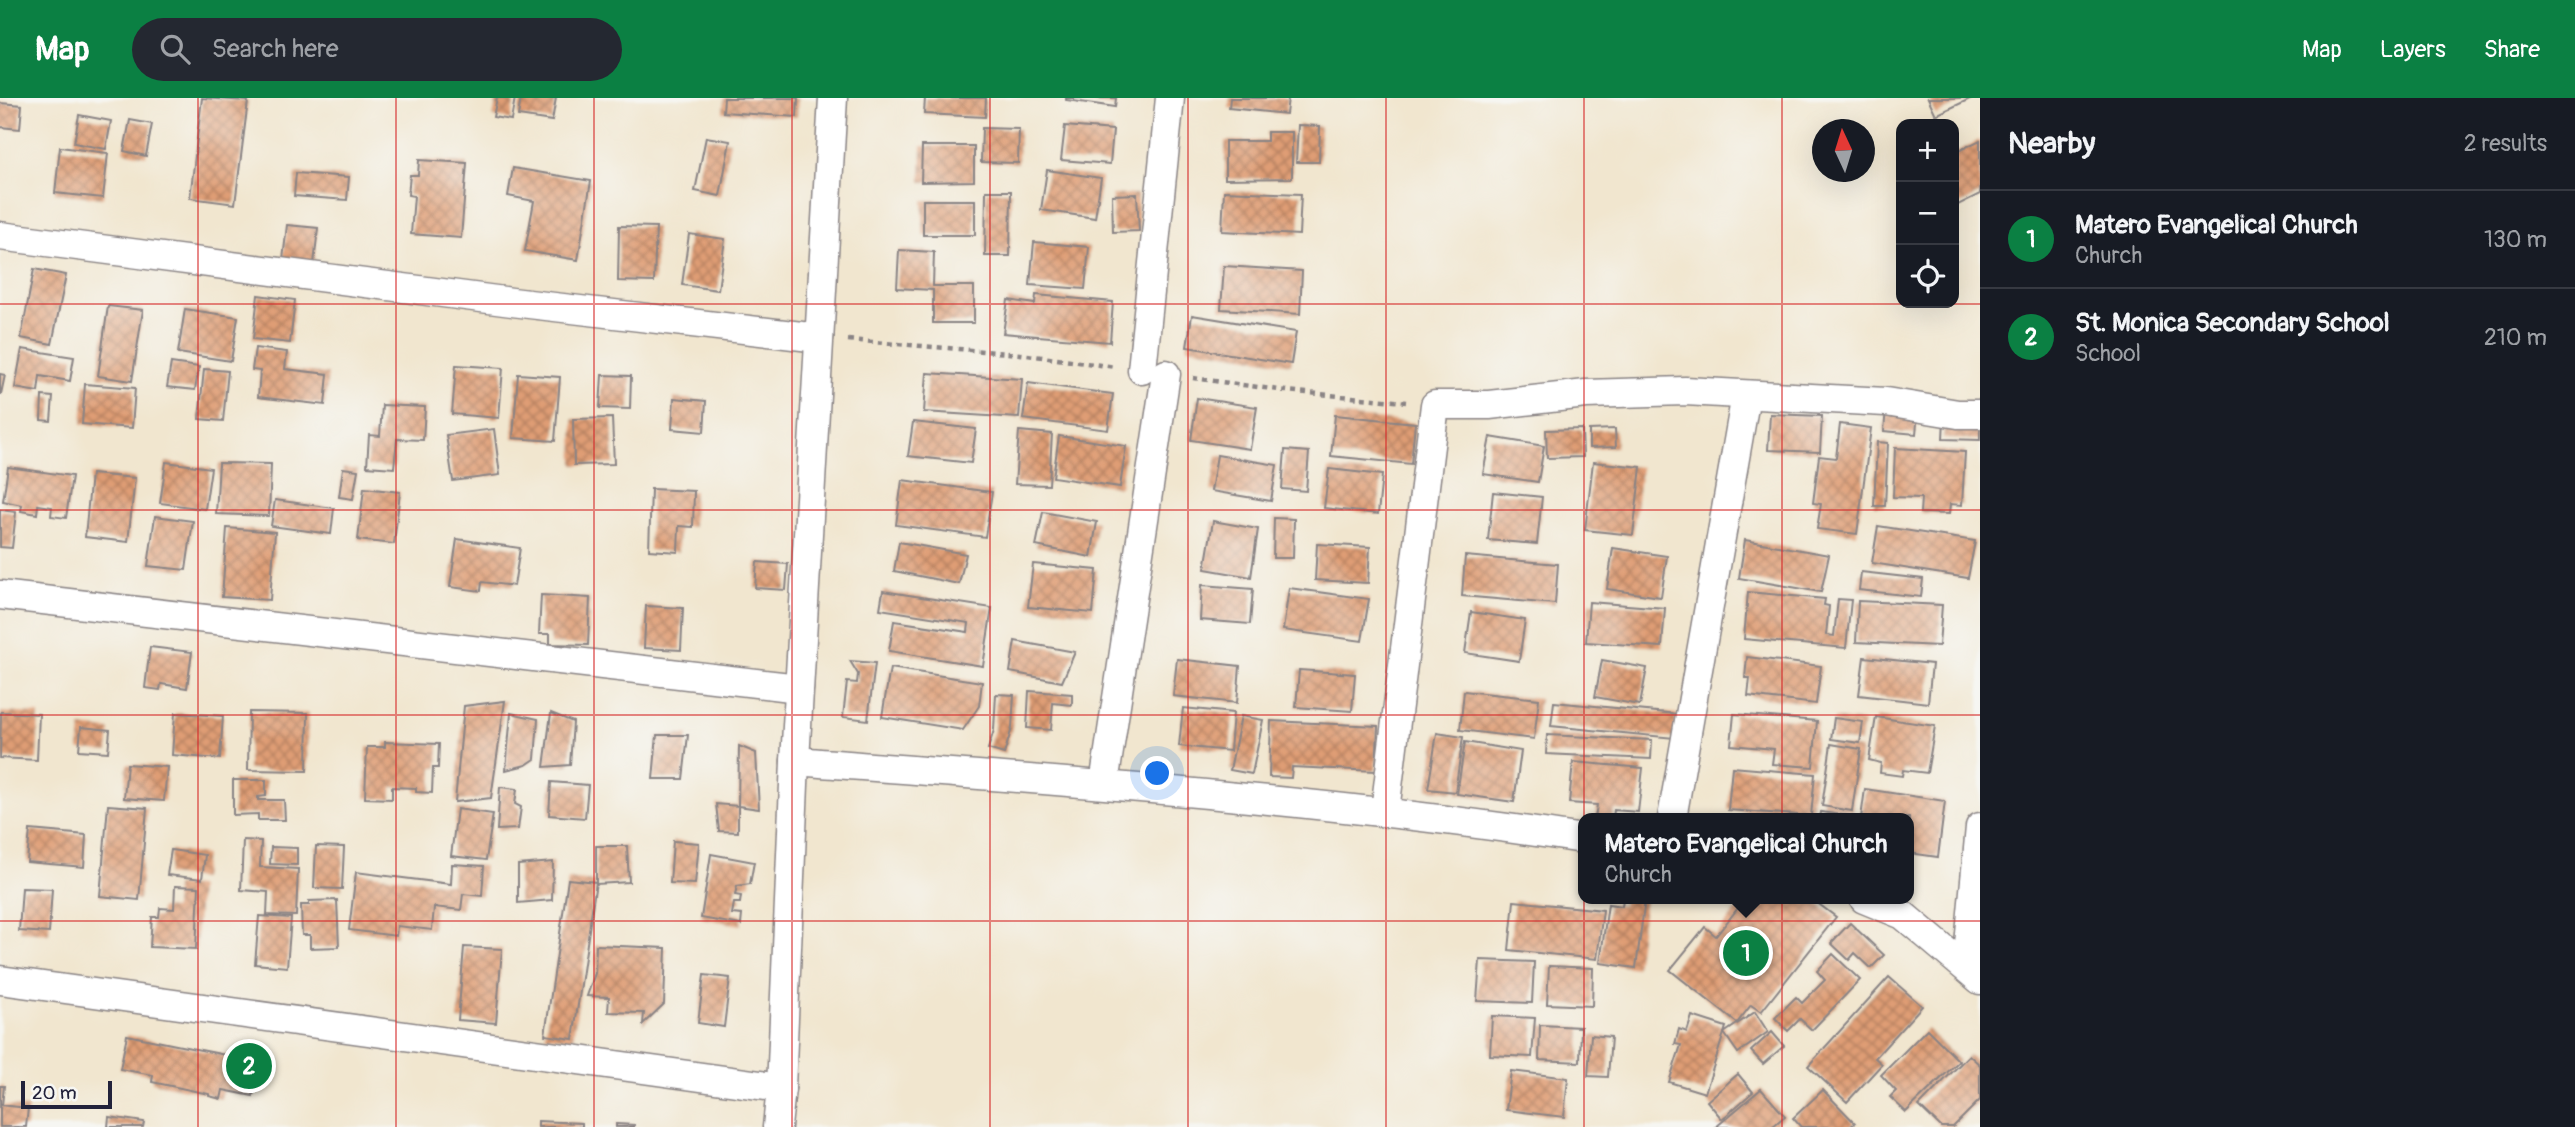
<!DOCTYPE html>
<meta charset="utf-8">
<style>
body{margin:0;font-family:Pangolin,sans-serif;background:#242831;color:#f1f3f6}
.controls{position:absolute;right:21px;top:21px;display:grid;overflow:hidden;border-radius:14px;box-shadow:0 7px 28px #0002}
.controls button{width:63px;height:63px;display:grid;place-items:center;padding:0;border:0;border-bottom:2px solid #363941;background:#171b24;color:#f1f3f6;font:35px sans-serif}
.compass{position:absolute;left:1812px;top:21px;width:63px;height:63px;border-radius:50%;background:#171b24;box-shadow:0 7px 28px #0002;rotate:356deg}
.scale{position:absolute;left:21px;bottom:18px;width:91px;box-sizing:border-box;padding-left:7px;border:4px solid #22223b;border-top:0;font-size:19px;line-height:24px;white-space:nowrap;color:#22223b;-webkit-text-stroke:5px #f6f6f2;paint-order:stroke}
.you{position:absolute;left:1158px;top:676px;width:24px;height:24px;margin:-18px;border:5px solid #fff;border-radius:50%;background:#1a73e8;box-shadow:0 0 0 10px #1a73e833}
.badge{display:grid;place-items:center;width:46px;height:46px;border-radius:50%;background:#0b8043;color:#fff;font-size:23px;font-weight:700}
.pin{position:absolute;translate:-50% -50%;border:4px solid #fff;box-shadow:0 2px 7px #0006}
.popup{position:absolute;left:1578px;top:715px;width:336px;height:91px;box-sizing:border-box;display:grid;place-content:center;border-radius:14px;background:#171b24;filter:drop-shadow(0 2px 5px #0005);font-size:23px;white-space:nowrap;color:#9ea1a6}
.popup b{font-size:26px;color:#f1f3f6}
.popup::after{content:'';position:absolute;left:50%;top:100%;margin-left:-14px;border:14px solid transparent;border-top-color:#171b24}
.list{margin:0;padding:0;list-style:none}
h2{display:flex;justify-content:space-between;align-items:center;height:91px;margin:0;padding:0 28px;font-size:30px}
h2 small{font-size:23px;font-weight:400;color:#9ea1a6}
.list li{display:grid;grid-template-columns:46px 1fr auto;gap:21px;align-items:center;box-sizing:border-box;height:98px;padding:0 28px;border-top:2px solid #363941}
.list b{display:block;font-size:26px;white-space:nowrap}
.list p{margin:0;font-size:23px;white-space:nowrap;color:#9ea1a6}
.list em{font-size:23px;font-style:normal;color:#9ea1a6}
.icon{flex:none;width:38px;height:38px;fill:none;stroke:currentColor;stroke-width:2;stroke-linecap:round;stroke-linejoin:round}
.map{position:relative;flex:none;width:1980px;height:1029px;overflow:hidden}
header{display:flex;align-items:center;gap:42px;box-sizing:border-box;height:98px;padding:0 35px;background:#0b8043;color:#fff}
header strong{font-size:33px}
nav{display:flex;gap:38px;margin-inline-start:auto;font-size:24px}
.search{width:490px;height:63px;background:#242831;display:flex;align-items:center;gap:18px;box-sizing:border-box;padding:0 24px;border-radius:38px;color:#9ea1a6;font-size:26px}
main{display:flex}
aside{flex:1;background:#171b24}
.map>svg:first-child{display:block}
</style>
<header>
<strong>Map</strong>
<div class="search"><svg class="icon" aria-label="search" viewBox="0 0 24 24"><circle cx="10" cy="10" r="6"/><path d="M15 15l6 6"/></svg>Search here</div>
<nav><a>Map</a><a>Layers</a><a>Share</a></nav>
</header>
<main>
<div class="map">
<svg width="1980" height="1029" viewBox="0 0 1980 1029">
<defs>
<pattern id="building-cross-hatch" width="8" height="8" patternUnits="userSpaceOnUse" patternTransform="scale(1.75)"><rect width="8" height="8" fill="#df9d74"/><path d="M0 0l8 8M0 8l8-8" fill="none" stroke="#b48060"/></pattern>
</defs>
<rect width="100%" height="100%" fill="#f6f6f2"/>
<filter id="ink" filterUnits="userSpaceOnUse"><feTurbulence type="fractalNoise" baseFrequency=".0143" numOctaves="2"/><feDisplacementMap in="SourceGraphic" scale="14" xChannelSelector="R" yChannelSelector="G"/><feConvolveMatrix kernelMatrix="1 2 1 2 8 2 1 2 1" color-interpolation-filters="sRGB"/></filter>
<filter id="wash" filterUnits="userSpaceOnUse"><feTurbulence type="fractalNoise" baseFrequency=".00686" numOctaves="4" result="noise"/><feDisplacementMap in="SourceGraphic" scale="28" xChannelSelector="R" yChannelSelector="G"/><feGaussianBlur stdDeviation="1.57" result="paint"/><feColorMatrix in="noise" values="0 0 0 0 0 0 0 0 0 0 0 0 0 0 0 0 0 1.4 0 .05"/><feComposite in="paint" operator="in"/></filter>
<g filter="url(#wash)">
<rect width="100%" height="100%" fill="#f1e6cf"/>
<g id="blocks">
<!-- building -->
<g fill="url(#building-cross-hatch)">
<polygon points="202,0 248,3 235,106 190,100"/>
<polygon points="497,0 515,0 511,22 493,19"/>
<polygon points="521,0 556,0 552,23 518,18"/>
<polygon points="724,0 798,0 797,19 723,14"/>
<polygon points="925,0 986,0 985,19 924,16"/>
<polygon points="1066,0 1116,0 1115,9 1066,2"/>
<polygon points="1230,0 1288,0 1286,16 1229,10"/>
<polygon points="1928,0 1972,0 1936,17"/>
<polygon points="0,5 22,7 20,31 0,29"/>
<polygon points="79,17 111,23 106,51 74,45"/>
<polygon points="130,22 152,26 146,58 124,53"/>
<polygon points="1298,27 1320,28 1319,64 1296,64"/>
<polygon points="1065,28 1113,32 1110,66 1061,62"/>
<polygon points="982,30 1019,31 1018,65 981,64"/>
<polygon points="1267,34 1292,34 1292,80 1225,81 1225,43 1267,43"/>
<polygon points="706,39 730,43 720,98 695,93"/>
<polygon points="1980,42 1980,96 1954,109 1954,55"/>
<polygon points="922,48 974,48 974,83 921,84"/>
<polygon points="60,49 108,55 103,100 55,95"/>
<polygon points="419,62 467,65 461,140 411,136 414,98 408,97 410,77 418,77"/>
<polygon points="513,70 591,83 578,162 525,153 534,103 508,98"/>
<polygon points="1047,72 1101,80 1095,120 1041,112"/>
<polygon points="296,75 349,79 347,102 294,98"/>
<polygon points="986,93 1011,93 1010,158 985,158"/>
<polygon points="1224,93 1301,96 1299,137 1222,133"/>
<polygon points="1137,96 1139,133 1113,134 1112,97"/>
<rect x="923" y="102" width="52" height="35"/>
<polygon points="287,127 318,130 314,166 283,162"/>
<polygon points="619,128 656,129 654,184 618,183"/>
<polygon points="689,136 725,141 718,192 682,187"/>
<polygon points="1034,144 1089,149 1085,191 1030,187"/>
<polygon points="899,152 934,154 933,188 974,188 974,225 933,225 933,192 897,190"/>
<polygon points="1224,168 1302,173 1300,216 1221,211"/>
<polygon points="34,171 66,177 52,246 21,240"/>
<polygon points="258,197 295,202 290,245 253,241"/>
<polygon points="1036,197 1113,204 1110,244 1003,235 1008,202 1035,206"/>
<polygon points="108,208 143,212 132,283 98,278"/>
<polygon points="185,211 238,219 231,263 178,255"/>
<polygon points="1192,217 1296,234 1291,266 1187,249"/>
<polygon points="255,250 287,254 285,271 328,276 325,307 258,299 260,273 252,272"/>
<polygon points="22,251 74,259 70,283 40,278 38,294 15,290"/>
<polygon points="171,265 199,269 195,292 167,289"/>
<polygon points="456,267 503,270 499,320 452,316"/>
<polygon points="204,271 228,273 223,323 199,321"/>
<polygon points="927,275 1022,281 1019,320 924,314"/>
<polygon points="0,276 5,277 1,296 0,296"/>
<polygon points="518,276 560,279 555,343 513,340"/>
<polygon points="602,277 631,278 630,311 600,310"/>
<polygon points="1028,285 1113,296 1108,332 1023,321"/>
<polygon points="85,286 135,290 132,330 82,326"/>
<polygon points="42,298 53,299 51,323 41,322"/>
<polygon points="674,300 706,303 704,334 672,331"/>
<polygon points="1197,300 1257,309 1250,351 1191,342"/>
<polygon points="382,307 425,309 423,342 397,341 394,370 367,368 369,337 380,338"/>
<polygon points="1886,311 1918,314 1916,336 1884,333"/>
<polygon points="1770,316 1822,318 1820,354 1768,352"/>
<polygon points="1335,317 1415,325 1411,366 1331,358"/>
<polygon points="612,320 614,366 574,367 573,321"/>
<polygon points="1944,320 1980,322 1980,342 1943,341"/>
<polygon points="913,324 976,331 971,365 908,358"/>
<polygon points="1840,326 1871,330 1857,436 1817,431 1821,406 1813,405 1819,358 1836,360"/>
<polygon points="494,331 500,377 453,383 446,337"/>
<polygon points="1582,331 1583,359 1547,360 1546,332"/>
<polygon points="1615,331 1616,349 1589,350 1589,332"/>
<polygon points="1019,333 1052,336 1049,387 1015,386"/>
<polygon points="1059,338 1126,348 1120,389 1053,379"/>
<polygon points="1490,339 1544,348 1538,384 1483,376"/>
<polygon points="1877,344 1888,345 1885,408 1874,408"/>
<polygon points="1895,350 1965,354 1962,407 1950,406 1949,416 1920,415 1921,400 1893,399"/>
<polygon points="1285,352 1309,354 1306,393 1282,391"/>
<polygon points="1217,357 1277,367 1271,403 1211,393"/>
<polygon points="166,364 211,370 205,411 160,405"/>
<polygon points="1593,364 1641,369 1633,437 1585,432"/>
<polygon points="219,365 271,366 269,418 216,416"/>
<polygon points="8,369 72,378 66,420 51,418 52,409 38,407 37,416 21,413 22,407 3,403"/>
<polygon points="343,370 358,372 353,401 339,399"/>
<polygon points="1329,371 1382,377 1378,416 1324,410"/>
<polygon points="91,376 135,380 128,444 85,439"/>
<polygon points="902,382 992,394 985,439 896,427"/>
<polygon points="364,390 400,394 394,446 358,442"/>
<polygon points="651,391 694,393 693,429 679,428 678,454 649,452"/>
<polygon points="1493,394 1542,399 1537,446 1488,442"/>
<polygon points="275,402 334,410 331,436 271,428"/>
<polygon points="0,412 16,414 12,450 0,449"/>
<polygon points="1043,414 1097,424 1091,459 1036,448"/>
<polygon points="155,418 193,423 186,472 148,468"/>
<polygon points="1274,420 1294,421 1293,460 1273,460"/>
<polygon points="1213,423 1258,431 1251,479 1205,471"/>
<polygon points="1878,428 1975,443 1968,480 1872,465"/>
<polygon points="227,430 275,434 270,502 222,499"/>
<polygon points="457,441 520,450 514,488 482,484 481,493 450,489"/>
<polygon points="1745,442 1829,457 1821,494 1739,480"/>
<polygon points="899,444 966,456 959,486 894,473"/>
<polygon points="1317,446 1370,449 1368,485 1315,482"/>
<polygon points="1613,450 1667,458 1661,499 1607,491"/>
<polygon points="1465,458 1558,466 1555,506 1462,498"/>
<polygon points="757,464 788,466 786,492 755,490"/>
<polygon points="1033,466 1097,472 1093,515 1028,509"/>
<polygon points="1861,474 1923,481 1921,499 1859,492"/>
<polygon points="1202,487 1253,491 1250,526 1200,522"/>
<polygon points="1289,490 1369,501 1362,543 1283,532"/>
<polygon points="883,493 992,510 983,568 889,553 894,523 968,534 969,525 880,511"/>
<polygon points="1748,494 1825,501 1824,507 1829,508 1826,537 1834,538 1838,501 1851,502 1846,550 1744,541"/>
<polygon points="541,497 590,500 588,547 550,546 550,536 539,536"/>
<polygon points="1858,503 1942,507 1939,548 1856,544"/>
<polygon points="1589,504 1665,510 1662,549 1586,544"/>
<polygon points="646,508 683,510 681,552 644,550"/>
<polygon points="1471,514 1525,522 1519,563 1465,555"/>
<polygon points="1015,543 1075,554 1062,584 1010,574"/>
<polygon points="150,549 192,554 187,590 161,586 160,592 145,590"/>
<polygon points="1747,559 1821,568 1816,606 1748,598 1750,580 1745,580"/>
<polygon points="1864,559 1932,566 1928,605 1859,597"/>
<polygon points="1177,561 1240,568 1237,605 1173,598"/>
<polygon points="1602,562 1647,570 1640,607 1595,599"/>
<polygon points="850,563 875,565 868,622 843,619 847,584 857,585 858,576"/>
<polygon points="890,570 982,584 979,608 963,632 882,619"/>
<polygon points="1299,572 1355,576 1352,613 1296,609"/>
<polygon points="1029,593 1072,596 1072,607 1053,605 1051,632 1027,630"/>
<polygon points="1464,593 1539,601 1534,641 1460,632"/>
<polygon points="996,596 1014,597 1012,630 1004,656 988,651 994,632"/>
<polygon points="505,603 491,700 455,704 464,608"/>
<polygon points="1554,604 1677,616 1674,640 1551,628"/>
<polygon points="1183,610 1233,615 1230,653 1179,648"/>
<polygon points="1,614 39,616 37,662 0,660"/>
<polygon points="249,614 308,615 307,673 248,672"/>
<polygon points="175,615 223,618 220,661 172,657"/>
<polygon points="511,615 538,621 535,661 526,667 506,672"/>
<polygon points="551,615 573,624 570,667 544,669"/>
<polygon points="1734,616 1817,623 1813,669 1772,666 1774,651 1731,647"/>
<polygon points="1241,618 1263,622 1252,676 1230,672"/>
<polygon points="1876,619 1935,628 1927,675 1903,672 1902,678 1880,675 1881,665 1869,662"/>
<polygon points="1834,620 1863,624 1860,645 1831,641"/>
<polygon points="1271,623 1378,628 1376,673 1292,669 1291,680 1269,679"/>
<polygon points="81,629 110,632 108,654 79,652"/>
<polygon points="1437,635 1463,639 1455,694 1428,691"/>
<polygon points="657,637 688,637 683,681 653,681"/>
<polygon points="1547,637 1652,642 1651,661 1546,656"/>
<polygon points="385,644 439,646 438,670 433,670 432,695 416,694 416,690 392,689 392,701 365,700 367,649 385,649"/>
<polygon points="1465,644 1521,653 1514,704 1457,696"/>
<polygon points="1831,646 1861,651 1852,713 1822,708"/>
<polygon points="739,648 756,655 759,711 738,708 738,734 719,733 716,706 738,708"/>
<polygon points="1573,664 1643,670 1638,714 1614,712 1613,720 1595,720 1597,707 1569,705"/>
<polygon points="127,666 167,669 164,703 124,700"/>
<polygon points="1732,669 1815,676 1811,718 1728,712"/>
<polygon points="233,682 266,682 266,698 258,699 258,702 284,702 285,722 258,722 258,716 233,717"/>
<polygon points="551,684 588,687 585,720 549,717"/>
<polygon points="500,689 517,691 515,706 521,709 518,731 497,732"/>
<polygon points="1865,691 1945,703 1938,759 1909,755 1909,720 1861,720"/>
<polygon points="108,707 147,710 139,802 100,798"/>
<polygon points="457,711 493,716 486,762 451,758"/>
<polygon points="1821,714 1855,719 1855,720 1820,720"/>
<polygon points="30,732 86,737 84,769 27,764"/>
<polygon points="243,742 261,743 260,769 298,771 296,818 267,817 268,794 241,792"/>
<polygon points="673,743 699,745 695,786 670,785"/>
<polygon points="316,748 344,749 342,791 314,790"/>
<polygon points="596,748 627,748 629,784 596,786"/>
<polygon points="271,749 297,750 297,767 270,766"/>
<polygon points="171,752 205,757 202,781 167,777"/>
<polygon points="711,756 754,764 750,786 737,788 735,797 741,798 740,805 734,805 732,816 742,817 741,827 701,820"/>
<polygon points="553,764 552,802 518,805 518,767"/>
<polygon points="452,766 484,768 482,798 463,796 461,812 434,809 432,832 397,828 396,838 349,832 356,774 451,786"/>
<polygon points="568,781 596,784 573,941 545,937"/>
<polygon points="175,788 199,789 196,851 150,849 152,819 159,819 160,810 174,811"/>
<polygon points="22,790 52,791 49,835 19,833"/>
<polygon points="1623,801 1645,801 1636,870 1600,865 1608,806 1622,808"/>
<polygon points="1745,801 1812,801 1836,819 1761,914 1751,907 1737,925 1670,872 1705,829 1716,838"/>
<polygon points="337,802 339,849 310,850 310,837 302,837 301,807 309,807 309,803"/>
<polygon points="1514,803 1603,812 1597,861 1509,852"/>
<polygon points="259,818 291,820 287,869 255,866"/>
<polygon points="1850,825 1884,857 1871,870 1855,855 1849,862 1831,845"/>
<polygon points="596,847 666,850 664,906 643,926 644,915 608,914 609,899 587,898 595,875"/>
<polygon points="464,849 502,851 496,925 458,922"/>
<polygon points="1833,856 1860,882 1812,932 1800,921 1788,933 1775,920 1796,899 1802,905 1825,882 1817,873"/>
<polygon points="1480,862 1534,864 1532,905 1477,903"/>
<polygon points="1549,868 1593,870 1592,908 1547,906"/>
<polygon points="704,877 730,880 724,929 698,925"/>
<polygon points="1889,879 1922,908 1875,960 1882,966 1847,1004 1808,968"/>
<polygon points="1755,914 1768,934 1738,955 1724,935"/>
<polygon points="1492,918 1535,920 1532,959 1490,957"/>
<polygon points="1692,918 1726,929 1705,995 1669,984 1681,947 1675,946 1679,931 1687,934"/>
<polygon points="1540,927 1581,929 1580,964 1539,962"/>
<polygon points="1927,931 1959,963 1906,1014 1890,999 1896,993 1881,977"/>
<polygon points="1772,934 1784,948 1763,966 1751,953"/>
<polygon points="127,937 260,964 253,998 223,992 221,1001 209,998 209,996 152,984 153,977 120,971"/>
<polygon points="1591,937 1611,939 1608,979 1588,978"/>
<polygon points="1969,957 1980,967 1980,1002 1953,1029 1941,1029 1919,1008"/>
<polygon points="1511,973 1568,980 1564,1019 1506,1012"/>
<polygon points="1738,976 1753,994 1722,1021 1707,1003"/>
<polygon points="0,988 4,988 2,1007 0,1007"/>
<polygon points="1761,991 1785,1018 1772,1029 1716,1029"/>
<polygon points="1823,992 1855,1025 1850,1029 1801,1029 1793,1020"/>
<polygon points="0,1007 28,1010 26,1029 0,1029"/>
<polygon points="109,1019 144,1024 143,1029 108,1029"/>
<polygon points="538,1023 582,1025 582,1029 538,1029"/>
<polygon points="616,1026 634,1027 634,1029 616,1029"/>
</g>
</g>
</g>
<g filter="url(#ink)">
<use href="#blocks" fill-opacity="0" stroke="#8a8485" stroke-width="2"/>
<g fill="none" stroke-linecap="round" stroke-linejoin="round">
<!-- street casing -->
<g stroke="#8a8485" stroke-width="31">
<g id="street">
<polyline points="0,138 512,204 819,240"/>
<polyline points="1142,272 1170,0"/>
<polyline points="0,497 799,590"/>
<path d="M795 663C1058 683 1322 701 1583 741"/>
<polyline points="1104,686 1166,276"/>
<polyline points="1385,713 1435,307 1489,307 1586,296 1685,293 1886,304 1958,316 1980,316"/>
<polyline points="1672,720 1746,297"/>
<polyline points="1864,801 1903,817 1980,882"/>
<polyline points="1967,868 1980,729"/>
<polyline points="0,882 781,990"/>
<polyline points="777,1029 781,990 795,663 833,0"/>
</g>
</g>
<!-- path -->
<g stroke="#8a8485" stroke-width="4.5" stroke-dasharray="5 5" stroke-linecap="butt">
<polyline points="848,242 1020,256 1115,269"/>
<polyline points="1193,280 1286,293 1406,304"/>
</g>
<!-- street -->
<use href="#street" stroke="#fff" stroke-width="28"/>
</g>
</g>
<!-- grid -->
<path fill="none" stroke="#d62828" stroke-width="2" stroke-opacity="0.55" d="M198 0V1029M396 0V1029M594 0V1029M792 0V1029M990 0V1029M1188 0V1029M1386 0V1029M1584 0V1029M1782 0V1029M0 206H1980M0 412H1980M0 617H1980M0 823H1980"/>
</svg>
<div class="controls">
<button>+</button>
<button>−</button>
<button><svg class="icon" aria-label="locate" viewBox="0 0 24 24"><circle cx="12" cy="12" r="6"/><path d="M12 2v4M12 18v4M2 12h4M18 12h4"/></svg></button>
</div>
<svg class="compass" viewBox="-18 -18 36 36"><path d="M0-13l5 13h-10z" fill="#e53935"/><path d="M0 13l5-13h-10z" fill="#9ea1a6"/></svg>
<div class="scale">20 m</div>
<div class="you"></div>
<div class="pin badge" style="left:1746px;top:855px">1</div>
<div class="popup"><b>Matero Evangelical Church</b>Church</div>
<div class="pin badge" style="left:249px;top:968px">2</div>
</div>
<aside>
<h2>Nearby<small>2 results</small></h2>
<ul class="list">
<li><span class="badge">1</span><div><b>Matero Evangelical Church</b><p>Church</p></div><em>130 m</em></li>
<li><span class="badge">2</span><div><b>St. Monica Secondary School</b><p>School</p></div><em>210 m</em></li>
</ul>
</aside>
</main>
